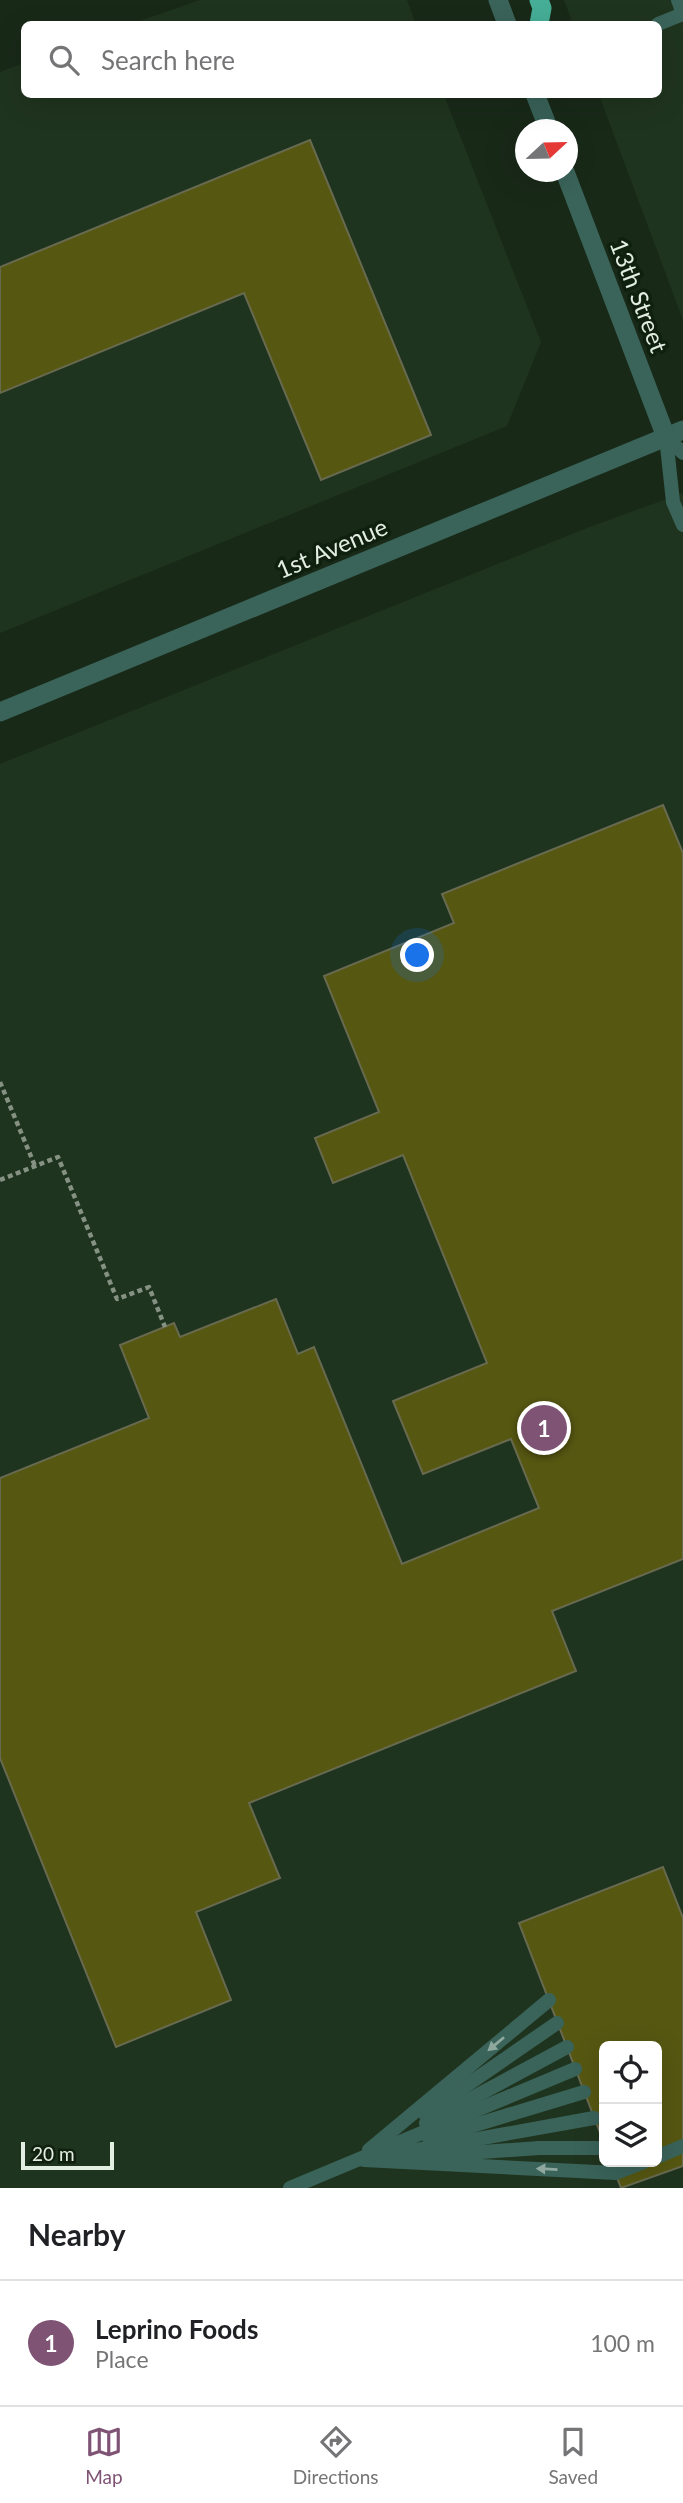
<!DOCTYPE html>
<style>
body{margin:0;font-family:Lato,sans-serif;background:#f6f6f6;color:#202124}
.controls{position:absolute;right:21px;bottom:21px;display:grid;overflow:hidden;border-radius:10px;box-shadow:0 7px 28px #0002}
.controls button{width:63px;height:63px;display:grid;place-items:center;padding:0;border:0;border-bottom:2px solid #e0e0e0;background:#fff;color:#202124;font:35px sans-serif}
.compass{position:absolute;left:515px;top:119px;width:63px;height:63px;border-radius:50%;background:#fff;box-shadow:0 7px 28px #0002;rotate:68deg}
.scale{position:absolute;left:21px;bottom:18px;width:93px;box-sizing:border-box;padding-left:7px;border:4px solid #e3eee2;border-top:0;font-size:19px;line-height:24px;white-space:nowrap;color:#e3eee2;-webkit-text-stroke:5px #10200f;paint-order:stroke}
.you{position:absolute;left:418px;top:956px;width:24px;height:24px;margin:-18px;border:5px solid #fff;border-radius:50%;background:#1a73e8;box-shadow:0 0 0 10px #1a73e833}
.badge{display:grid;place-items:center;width:46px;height:46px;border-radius:50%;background:#7f5374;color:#fff;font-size:23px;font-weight:700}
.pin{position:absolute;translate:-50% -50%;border:4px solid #fff;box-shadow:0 2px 7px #0006}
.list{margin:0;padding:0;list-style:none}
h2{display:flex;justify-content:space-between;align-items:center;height:91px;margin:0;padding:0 28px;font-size:30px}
h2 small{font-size:23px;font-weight:400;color:#757577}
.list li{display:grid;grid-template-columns:46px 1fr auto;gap:21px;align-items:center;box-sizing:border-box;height:126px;padding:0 28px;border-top:2px solid #e0e0e0}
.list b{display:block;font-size:26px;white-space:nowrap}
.list p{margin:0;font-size:23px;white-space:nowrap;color:#757577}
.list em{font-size:23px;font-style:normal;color:#757577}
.icon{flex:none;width:38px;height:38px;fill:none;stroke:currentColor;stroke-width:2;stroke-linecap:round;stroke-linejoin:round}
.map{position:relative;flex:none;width:683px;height:2188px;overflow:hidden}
.search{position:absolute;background:#fff;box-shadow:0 7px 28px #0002;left:21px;right:21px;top:21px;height:77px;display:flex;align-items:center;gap:18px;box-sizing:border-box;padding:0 24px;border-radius:10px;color:#757577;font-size:26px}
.sheet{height:217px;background:#fff}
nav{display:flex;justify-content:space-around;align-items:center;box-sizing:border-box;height:98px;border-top:2px solid #e0e0e0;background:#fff;font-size:19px;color:#757577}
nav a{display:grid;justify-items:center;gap:4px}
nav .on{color:#7f5374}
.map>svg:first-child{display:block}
</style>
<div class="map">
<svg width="683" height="2188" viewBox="0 0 683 2188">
<rect width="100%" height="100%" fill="#192918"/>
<!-- built -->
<g fill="#1f341e" fill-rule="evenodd">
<polygon points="200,0 407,0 416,24 131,24"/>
<polygon points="564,0 683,0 683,320 599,95 658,94 658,24 573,24"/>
<polygon points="24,63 24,94 444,95 541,342 507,426 0,633 0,72"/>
<path d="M683 493V2188H0V764L587 528ZM604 2046H657V2162H604Z"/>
</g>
<!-- building -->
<g fill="#565711" stroke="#686a50" stroke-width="2">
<polygon points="310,140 431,435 321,480 244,293 0,393 0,267"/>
<polygon points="663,805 683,853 683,1559 552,1611 576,1671 249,1803 280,1878 196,1912 231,2000 116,2047 0,1758 0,1478 149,1418 120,1345 174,1323 180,1337 276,1299 298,1354 314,1347 402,1564 539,1508 511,1439 423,1474 393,1401 487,1363 403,1155 333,1183 315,1138 379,1112 324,976 454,923 442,894"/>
<polygon points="663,1867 683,1918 683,2166 621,2188 611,2162 657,2162 657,2046 604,2046 604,2143 519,1923"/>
</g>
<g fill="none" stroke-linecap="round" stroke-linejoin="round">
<!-- path -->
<g stroke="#849183" stroke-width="4.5" stroke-dasharray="5 3.5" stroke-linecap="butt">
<polyline points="0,1082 35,1166"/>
<polyline points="0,1180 58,1157 117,1299 149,1287 165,1327"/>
</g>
<!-- service -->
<g stroke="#3a6359" stroke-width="14">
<polyline points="658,24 683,14 678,0"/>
<polyline points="666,437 673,502 683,525"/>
<polyline points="666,437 683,453"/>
<polyline points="425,2114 557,2023"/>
<polyline points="426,2123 567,2047"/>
<polyline points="429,2139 584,2092"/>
<polyline points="369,2150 549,2000"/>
<polyline points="383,2156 594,2118"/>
<polyline points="425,2156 539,2148 604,2148"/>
<polyline points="657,2157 683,2146"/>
<polyline points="364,2160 616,2173 644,2162"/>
<polyline points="290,2188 575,2069"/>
</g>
<!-- minor -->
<polyline stroke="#3a6359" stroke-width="19" points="666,437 683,430"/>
<!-- tertiary -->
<g stroke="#3a6359" stroke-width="19">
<polyline points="498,0 507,24"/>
<polyline points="535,94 549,130"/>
<polyline points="0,712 666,437 565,172"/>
</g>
<!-- trunk -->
<polyline stroke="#46ae96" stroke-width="19" points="539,24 542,8 539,0"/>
</g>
<!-- one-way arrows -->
<defs><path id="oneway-solid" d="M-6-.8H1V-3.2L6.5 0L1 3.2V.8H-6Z" transform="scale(1.75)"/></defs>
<g fill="#8ea89e">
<use href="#oneway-solid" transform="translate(496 2044) rotate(140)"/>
<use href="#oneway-solid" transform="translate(547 2169) rotate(-177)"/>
</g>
<g text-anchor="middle" stroke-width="7" stroke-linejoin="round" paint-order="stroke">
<!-- street labels -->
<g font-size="24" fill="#e3eee2" stroke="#10200f">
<text transform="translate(638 296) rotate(69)" y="8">13th Street</text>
<text transform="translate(332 549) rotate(-23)" y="8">1st Avenue</text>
</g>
</g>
</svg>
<div class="controls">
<button><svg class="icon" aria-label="locate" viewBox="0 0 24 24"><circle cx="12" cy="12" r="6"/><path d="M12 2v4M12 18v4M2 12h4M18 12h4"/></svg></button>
<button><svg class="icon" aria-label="layers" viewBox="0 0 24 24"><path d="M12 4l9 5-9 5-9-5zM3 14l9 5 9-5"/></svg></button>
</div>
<svg class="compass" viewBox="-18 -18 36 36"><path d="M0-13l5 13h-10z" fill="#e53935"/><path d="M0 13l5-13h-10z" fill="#757577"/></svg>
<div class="scale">20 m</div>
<div class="you"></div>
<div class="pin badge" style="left:544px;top:1428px">1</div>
<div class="search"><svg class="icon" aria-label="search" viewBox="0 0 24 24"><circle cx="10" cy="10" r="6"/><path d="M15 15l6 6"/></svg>Search here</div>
</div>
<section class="sheet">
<h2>Nearby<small></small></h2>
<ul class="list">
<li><span class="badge">1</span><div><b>Leprino Foods</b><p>Place</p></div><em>100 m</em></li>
</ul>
</section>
<nav>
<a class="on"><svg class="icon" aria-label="map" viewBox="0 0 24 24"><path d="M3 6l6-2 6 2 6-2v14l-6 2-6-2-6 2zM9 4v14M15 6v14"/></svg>Map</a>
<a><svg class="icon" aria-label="directions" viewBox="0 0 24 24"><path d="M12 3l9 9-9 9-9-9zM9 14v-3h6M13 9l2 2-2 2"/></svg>Directions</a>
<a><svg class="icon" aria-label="saved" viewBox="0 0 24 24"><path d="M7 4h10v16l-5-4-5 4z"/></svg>Saved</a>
</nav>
